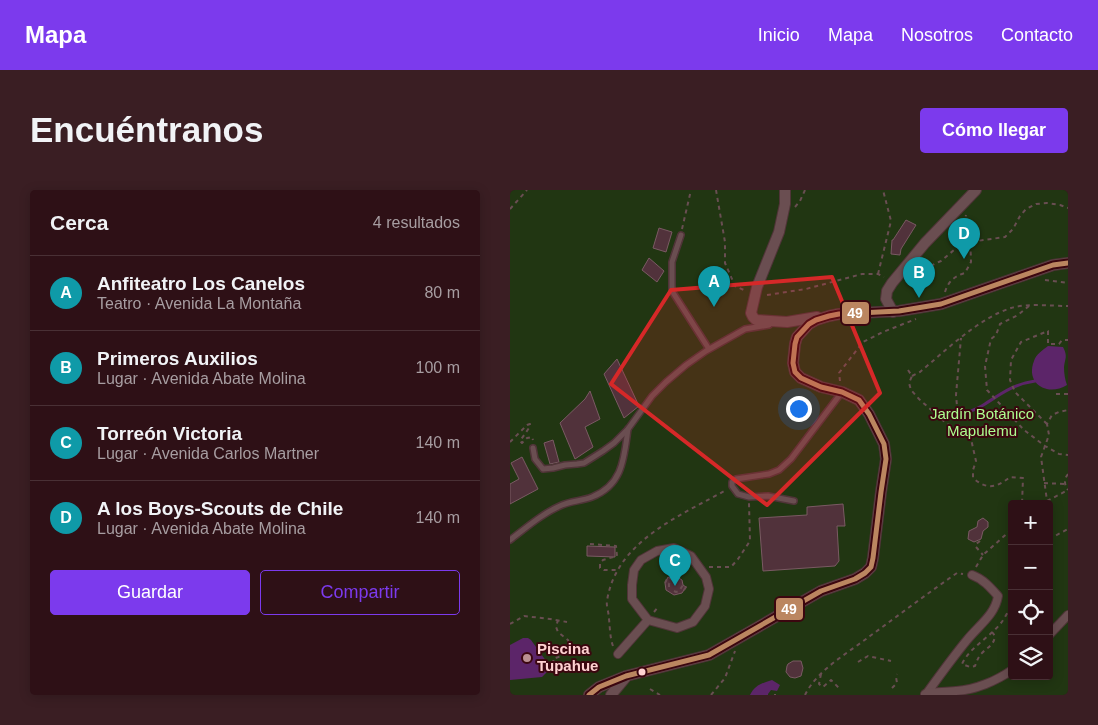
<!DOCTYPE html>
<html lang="es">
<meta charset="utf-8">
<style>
body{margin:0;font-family:Helvetica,sans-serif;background:#3a1e23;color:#f1f3f6}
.controls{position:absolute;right:15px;bottom:15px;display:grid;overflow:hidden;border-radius:5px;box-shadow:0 2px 12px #0003}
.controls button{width:45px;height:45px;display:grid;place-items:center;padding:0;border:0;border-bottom:1px solid #493035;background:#2e1016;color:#f1f3f6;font:25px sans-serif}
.you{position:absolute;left:288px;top:218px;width:18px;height:18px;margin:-12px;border:4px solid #fff;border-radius:50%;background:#1a73e8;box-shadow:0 0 0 8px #1a73e833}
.badge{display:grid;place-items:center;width:32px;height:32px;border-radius:50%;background:#7c3aed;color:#fff;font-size:16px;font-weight:700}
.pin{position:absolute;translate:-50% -41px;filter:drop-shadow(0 1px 2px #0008)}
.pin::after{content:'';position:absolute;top:26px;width:18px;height:15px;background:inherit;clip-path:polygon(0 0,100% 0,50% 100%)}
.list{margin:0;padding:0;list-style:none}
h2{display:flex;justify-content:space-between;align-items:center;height:65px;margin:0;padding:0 20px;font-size:21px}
h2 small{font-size:16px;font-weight:400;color:#a79da1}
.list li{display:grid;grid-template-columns:32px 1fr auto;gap:15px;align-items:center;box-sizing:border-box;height:75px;padding:0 20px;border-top:1px solid #493035}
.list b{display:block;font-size:19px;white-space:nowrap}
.list p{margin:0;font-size:16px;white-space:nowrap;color:#a79da1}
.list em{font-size:16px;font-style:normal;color:#a79da1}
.actions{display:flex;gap:10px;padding:15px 20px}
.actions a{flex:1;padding:11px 0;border:1px solid #7c3aed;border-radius:5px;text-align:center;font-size:18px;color:#7c3aed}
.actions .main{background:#7c3aed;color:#fff}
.icon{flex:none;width:28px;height:28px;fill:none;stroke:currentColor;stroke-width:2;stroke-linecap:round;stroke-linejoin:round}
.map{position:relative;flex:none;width:558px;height:505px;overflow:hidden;border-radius:5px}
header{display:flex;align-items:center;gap:30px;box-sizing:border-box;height:70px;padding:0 25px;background:#7c3aed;color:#fff}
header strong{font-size:24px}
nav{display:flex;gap:28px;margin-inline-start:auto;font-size:18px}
.intro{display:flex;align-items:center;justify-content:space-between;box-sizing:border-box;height:120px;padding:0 30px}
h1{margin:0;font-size:35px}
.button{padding:12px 22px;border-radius:5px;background:#7c3aed;color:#fff;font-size:18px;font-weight:700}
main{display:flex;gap:30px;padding:0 30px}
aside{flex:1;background:#2e1016;border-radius:5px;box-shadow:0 2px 12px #0003}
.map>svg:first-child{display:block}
</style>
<header>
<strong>Mapa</strong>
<nav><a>Inicio</a><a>Mapa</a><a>Nosotros</a><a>Contacto</a></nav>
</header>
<div class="intro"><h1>Encuéntranos</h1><a class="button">Cómo llegar</a></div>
<main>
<aside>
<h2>Cerca<small>4 resultados</small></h2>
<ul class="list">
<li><span class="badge" style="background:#0f9aa8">A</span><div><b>Anfiteatro Los Canelos</b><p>Teatro · Avenida La Montaña</p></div><em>80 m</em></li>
<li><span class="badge" style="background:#0f9aa8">B</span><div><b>Primeros Auxilios</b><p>Lugar · Avenida Abate Molina</p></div><em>100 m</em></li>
<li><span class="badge" style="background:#0f9aa8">C</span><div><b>Torreón Victoria</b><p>Lugar · Avenida Carlos Martner</p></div><em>140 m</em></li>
<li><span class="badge" style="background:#0f9aa8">D</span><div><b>A los Boys-Scouts de Chile</b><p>Lugar · Avenida Abate Molina</p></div><em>140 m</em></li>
</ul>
<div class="actions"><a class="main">Guardar</a><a>Compartir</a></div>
</aside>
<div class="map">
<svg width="558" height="505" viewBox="0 0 558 505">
<rect width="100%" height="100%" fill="#3d161e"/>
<!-- green -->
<path fill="#213612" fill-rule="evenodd" d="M0 0H558V505H0ZM502 314H539V486H502Z"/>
<!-- water -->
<g fill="#5c2569">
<path d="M538 156 553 157C558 167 555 168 554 177 554 183 555 190 557 195 538 207 515 194 524 171 526 164 533 160 538 156Z"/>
<polygon points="13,448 18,448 21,450 39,475 39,480 32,487 0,490 0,455"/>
<path d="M262 490 270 495 267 501 261 500 258 504V505H240C245 495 252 493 262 490Z"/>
</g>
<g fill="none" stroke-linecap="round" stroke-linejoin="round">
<!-- stream -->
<path stroke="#5c2569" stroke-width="3" d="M454 224C461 221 469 218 475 214 492 203 504 194 525 191"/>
</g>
<!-- building -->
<g fill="#51323b" stroke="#7a5a63">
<polygon points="396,30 406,35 391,59 390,65 381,64 382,50 383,50"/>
<polygon points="149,38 162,42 156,62 143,58"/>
<polygon points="139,68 154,81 147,92 132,80"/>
<polygon points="107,169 129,216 114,228 94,184"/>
<polygon points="80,201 90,229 75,237 83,257 65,269 50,233 75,209"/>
<polygon points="43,250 49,272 40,274 34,253"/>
<polygon points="12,267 28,299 0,314 0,294 9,289 1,273"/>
<polygon points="333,314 335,336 327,336 329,371 325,376 253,381 249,328 297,325 297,317"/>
<polygon points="473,328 478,332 478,337 473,341 471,349 464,352 458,349 459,341 467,337 468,331"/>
<polygon points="77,356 105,357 105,367 77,366"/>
<polygon points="158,387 162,389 167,387 172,390 173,395 176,397 172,403 164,405 156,400 155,393"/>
<polygon points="283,471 291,471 293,478 291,486 285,488 280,487 276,482 277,476 278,474"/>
</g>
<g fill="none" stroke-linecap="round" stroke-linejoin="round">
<!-- service casing -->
<g stroke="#503438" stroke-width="8">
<g id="service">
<polyline points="171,45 162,72 162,101 199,159"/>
<polyline points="23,258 25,269 33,279 43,278 55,275 67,274 74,273 93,261 104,253 118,239 142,206 156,192 176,175 196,161 235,139 259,135"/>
<polyline points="284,311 258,306 239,307 228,304 222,296 222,292 226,289 259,284 269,280 281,269 332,202"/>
<path d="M0 350C17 337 33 323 52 315 61 311 72 311 82 307 113 295 114 268 118 239"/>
</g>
</g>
<!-- pedestrian casing -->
<g stroke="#503438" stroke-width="10">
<g id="pedestrian">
<polyline points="539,445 558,425"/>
<polyline points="108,464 138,430 167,438 183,432 195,416 199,399 196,387 181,366 164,358 147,361 131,370 124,380 122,395 122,409 138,430"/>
<path d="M417 503C430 485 443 467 457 450 469 435 485 425 488 406 480 397 473 389 462 385"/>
<path d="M415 504 417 503C427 502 436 502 446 501 465 500 486 491 502 480"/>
</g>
</g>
<!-- minor casing -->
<g stroke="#503438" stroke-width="12">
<g id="minor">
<polyline points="275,0 275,14 269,42 247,97 241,123 243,127 246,130 277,132 307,127"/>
<polyline points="383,122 376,109 377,101 382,93 415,53 466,0"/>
<polyline points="79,505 89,497 116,486 199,465 311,401 345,389 355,383 361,377 363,368 371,302 376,269 374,254 359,224 349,210 332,202 311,197 291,188 285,182 283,173 285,154 287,147 299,134 306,130 319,126 329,124 389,121 431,114 543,75 558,73"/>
<polyline points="101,505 116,487"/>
</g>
</g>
<!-- path -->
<g stroke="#694e52" stroke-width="2" stroke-dasharray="4 4" stroke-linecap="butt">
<polyline points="206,0 215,52 215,73 225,96 236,101"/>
<polyline points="285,17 290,11 295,0"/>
<polyline points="0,19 17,0"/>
<polyline points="172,39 181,0"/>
<polyline points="368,84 381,31 373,0"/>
<polyline points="400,88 416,78 431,71 444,60 460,52 495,47 503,39 510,26 516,19 526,14 537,13 550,15 558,18"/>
<polyline points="535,90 558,93"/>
<path d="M435 102C438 92 444 86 455 83L461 72 460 45 455 30 456 25"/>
<polyline points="257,105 296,99 352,84 368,84 374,87"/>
<polyline points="519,116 508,125 490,134 486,145 481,149 475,176 477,200 514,240 535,256 549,264 558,265"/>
<path d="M398 180 402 186 399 193 401 200 409 209 437 234 449 238 461 249 466 271 463 280V288C477 300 486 298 500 287L513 288 512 314"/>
<path d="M402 186 410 182C435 161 469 128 501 118 517 113 541 116 558 116"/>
<polyline points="330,191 329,183 353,152 373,142 406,129"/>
<polyline points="546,204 558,204"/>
<polyline points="537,234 505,202 500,190 501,170 511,152 538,141 538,154 549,154 552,150 558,150"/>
<polyline points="449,238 446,205 451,148"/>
<polyline points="0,252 17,235 20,234 19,238 10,251 12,253 17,248 22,247 23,250"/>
<path d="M558 284C554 289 554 295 558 300"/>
<polyline points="534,293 555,294"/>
<polyline points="537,311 558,300"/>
<polyline points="535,314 537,311 531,267 539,245 537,234 542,225 549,222 558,220"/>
<polyline points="539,349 558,339"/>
<polyline points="470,351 466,354 466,357 473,365"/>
<polyline points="80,354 106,356 107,366 93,370 90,373 90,378 94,380 107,380"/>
<polyline points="502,367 502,377"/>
<polyline points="199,377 221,377 228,369 240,351 239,313"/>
<polyline points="466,377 473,365 502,339"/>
<polyline points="155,393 158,387 162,389 159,394 159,398 160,399"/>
<polyline points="164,401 166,402 169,401 173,395 176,397 172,403"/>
<polyline points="144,422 149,416"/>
<polyline points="0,434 14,426 40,429 57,432"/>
<path d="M482 442 485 446C484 455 478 457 472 463 468 467 467 471 465 476L460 477 452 474C460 457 479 448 491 433 495 428 498 421 502 415"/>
<path d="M103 456C100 448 100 438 99 429 99 423 96 416 97 411 106 351 170 326 216 300"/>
<polyline points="348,472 358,466 381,471"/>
<polyline points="44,474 43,469 54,465 60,458 58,450 48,442 46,437 48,430"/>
<polyline points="43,481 44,478"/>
<polyline points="311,484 309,494 313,497 321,490 329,498"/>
<polyline points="382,498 387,493 386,487 387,484"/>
<polyline points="140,499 150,505"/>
<polyline points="201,505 215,488 225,461"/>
<polyline points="265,505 265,504"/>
<path d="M295 505C307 480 338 463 360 446 389 425 418 403 447 383L453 384"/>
</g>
<!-- service -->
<use href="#service" stroke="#6a4e51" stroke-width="5"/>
<!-- pedestrian -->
<use href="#pedestrian" stroke="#6a4e51" stroke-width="8"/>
<!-- minor -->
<use href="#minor" stroke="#6a4e51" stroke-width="10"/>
<!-- bus-1 casing -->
<g stroke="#3b060f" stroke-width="9">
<polyline id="bus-1" points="79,505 89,497 116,486 199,465 311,401 345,389 355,383 361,377 363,368 371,302 376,269 374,254 359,224 349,210 332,202 311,197 291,188 285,182 283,173 285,154 287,147 299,134 306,130 319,126 329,124 389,121 431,114 543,75 558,73"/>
</g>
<!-- bus-1 -->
<use href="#bus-1" stroke="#bb8660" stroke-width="5"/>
</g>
<!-- marked area -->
<path fill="#d62828" fill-opacity="0.2" stroke="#d62828" stroke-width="4" stroke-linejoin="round" d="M322 87 370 203 257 315 101 194 161 100Z"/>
<!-- markers -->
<circle fill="#ba9092" stroke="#3b060f" stroke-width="2" cx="17" cy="468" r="5"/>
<circle fill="#fed1d1" stroke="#3b060f" stroke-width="2" cx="132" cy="482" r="4.5"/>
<g text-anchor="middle" stroke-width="4" stroke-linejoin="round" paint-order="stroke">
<!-- park labels -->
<g font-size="15" fill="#adfd8f" stroke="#3b060f">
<text x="472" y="229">Jardín Botánico<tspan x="472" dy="17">Mapulemu</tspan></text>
</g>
<!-- poi labels -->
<g font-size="15" font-weight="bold" fill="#fed1d1" stroke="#3b060f" text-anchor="start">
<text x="27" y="464">Piscina<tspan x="27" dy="17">Tupahue</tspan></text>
</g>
</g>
<g stroke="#3b060f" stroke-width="2">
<rect x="331" y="111" width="29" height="24" rx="5" fill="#bb8660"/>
<rect x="265" y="407" width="29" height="24" rx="5" fill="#bb8660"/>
</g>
<g font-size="14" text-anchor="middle" font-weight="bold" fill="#fff">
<text x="345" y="128">49</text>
<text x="279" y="424">49</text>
</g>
</svg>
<div class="controls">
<button>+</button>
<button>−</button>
<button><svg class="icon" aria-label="locate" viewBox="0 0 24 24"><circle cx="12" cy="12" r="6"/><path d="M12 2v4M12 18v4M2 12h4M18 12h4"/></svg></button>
<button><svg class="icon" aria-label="layers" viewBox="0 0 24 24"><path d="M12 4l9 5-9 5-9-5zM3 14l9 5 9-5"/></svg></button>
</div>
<div class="you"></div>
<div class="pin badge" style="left:204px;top:117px;background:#0f9aa8">A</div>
<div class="pin badge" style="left:409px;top:108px;background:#0f9aa8">B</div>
<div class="pin badge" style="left:165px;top:396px;background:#0f9aa8">C</div>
<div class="pin badge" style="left:454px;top:69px;background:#0f9aa8">D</div>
</div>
</main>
